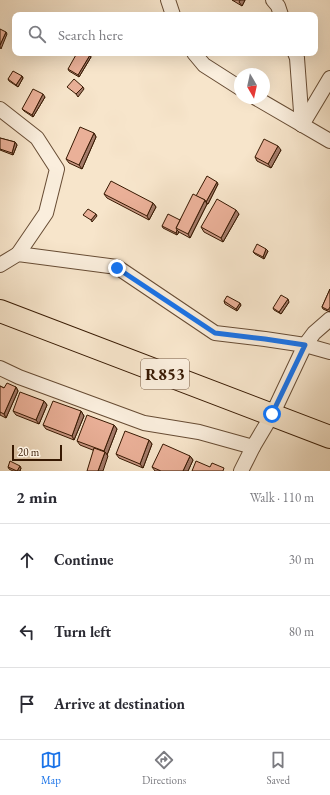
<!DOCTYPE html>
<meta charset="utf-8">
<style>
body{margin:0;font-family:"EB Garamond",serif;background:#f2f2f3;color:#2b2b33}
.compass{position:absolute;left:234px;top:68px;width:36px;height:36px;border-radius:50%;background:#fff;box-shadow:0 4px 16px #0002;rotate:171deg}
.scale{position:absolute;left:12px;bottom:10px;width:50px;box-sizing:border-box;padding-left:4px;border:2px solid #371902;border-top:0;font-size:11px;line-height:14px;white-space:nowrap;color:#371902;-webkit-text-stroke:3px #faeedd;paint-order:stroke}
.stop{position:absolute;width:12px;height:12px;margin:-9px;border:3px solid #1a73e8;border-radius:50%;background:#fff}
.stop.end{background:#1a73e8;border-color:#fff;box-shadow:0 1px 4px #0008}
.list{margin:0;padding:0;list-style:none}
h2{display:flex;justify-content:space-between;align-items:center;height:52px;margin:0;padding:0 16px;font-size:17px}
h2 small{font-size:13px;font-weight:400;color:#7c7c81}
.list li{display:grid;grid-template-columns:26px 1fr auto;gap:12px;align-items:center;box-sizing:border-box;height:72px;padding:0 16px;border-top:1px solid #e1e1e2}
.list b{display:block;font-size:15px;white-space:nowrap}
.list em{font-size:13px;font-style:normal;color:#7c7c81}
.icon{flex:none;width:22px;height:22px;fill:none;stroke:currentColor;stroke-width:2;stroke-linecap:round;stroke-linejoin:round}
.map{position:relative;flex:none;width:330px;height:471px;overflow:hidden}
.search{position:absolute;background:#fff;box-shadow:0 4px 16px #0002;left:12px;right:12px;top:12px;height:44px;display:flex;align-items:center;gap:10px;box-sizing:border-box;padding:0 14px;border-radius:8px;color:#7c7c81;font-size:15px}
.sheet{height:268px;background:#fff}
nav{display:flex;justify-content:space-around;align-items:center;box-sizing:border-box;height:56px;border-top:1px solid #e1e1e2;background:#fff;font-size:11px;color:#7c7c81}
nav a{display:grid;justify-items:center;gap:2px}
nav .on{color:#1a73e8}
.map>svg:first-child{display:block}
</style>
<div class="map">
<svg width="330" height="471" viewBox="0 0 330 471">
<rect width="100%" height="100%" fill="#f7e5cb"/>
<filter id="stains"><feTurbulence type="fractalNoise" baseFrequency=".005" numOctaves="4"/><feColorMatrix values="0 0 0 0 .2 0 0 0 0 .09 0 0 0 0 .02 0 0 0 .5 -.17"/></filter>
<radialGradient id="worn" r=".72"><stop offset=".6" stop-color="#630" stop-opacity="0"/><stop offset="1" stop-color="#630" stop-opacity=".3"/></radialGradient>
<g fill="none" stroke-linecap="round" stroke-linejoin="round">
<!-- street casing -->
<g stroke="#674c34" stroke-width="16">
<g id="street">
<polyline points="168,0 173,15"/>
<polyline points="273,0 278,6 281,15"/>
<polyline points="194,53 204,65 240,88"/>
<polyline points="295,53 297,58 302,125"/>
<polyline points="256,98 330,141"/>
<polyline points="0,109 37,138 57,169 46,213 18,254"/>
<polyline points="302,125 330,78"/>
<polyline points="0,265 18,254 117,267 215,333 265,339 305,345 330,352"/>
<polyline points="0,368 19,377 144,423 199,432 253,447 272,415 305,345 314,333 330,319"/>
<polyline points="241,471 253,447"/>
</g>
</g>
<!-- primary casing -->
<g stroke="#371902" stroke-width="24">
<polyline id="primary" points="0,311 330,437"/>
</g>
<!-- street -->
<use href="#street" stroke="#faeedd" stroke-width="14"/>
<!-- primary -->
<use href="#primary" stroke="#f7e5cb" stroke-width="22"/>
</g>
<!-- wall -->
<g fill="#c99783" stroke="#371902">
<polygon points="232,0 245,0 242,6"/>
<polygon points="90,55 91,57 79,77 69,71 68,69"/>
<polygon points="22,76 23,78 18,87 9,81 8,79"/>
<polygon points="45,97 33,117 24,111 22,109"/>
<polygon points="94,133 96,137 82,169 69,163 66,159"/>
<polygon points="0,138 15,142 17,145 13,155 0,150"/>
<polygon points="281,150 271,168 257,161 255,157"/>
<polygon points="218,184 208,204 207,204 190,238 179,232 177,235 163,228 162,226 180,220 196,196"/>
<polygon points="104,194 153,203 156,207 149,220 107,198"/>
<polygon points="239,214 223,242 204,232 201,227"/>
<polygon points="266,249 268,251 264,259 255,254 253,252"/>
<polygon points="330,289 330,312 323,309 322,307"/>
<polygon points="224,301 241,305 237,311 225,304"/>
<polygon points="289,302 281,314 274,310 273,308"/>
<polygon points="0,386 4,388 16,387 18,391 6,418 0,415"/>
<polygon points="44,401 47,405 39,424 16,415 13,411"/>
<polygon points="81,411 84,416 74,440 46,429 43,425"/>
<polygon points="114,425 117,429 107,455 108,456 80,445 77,441"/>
<polygon points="149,440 152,444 143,468 119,458 116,454"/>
<polygon points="190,456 193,460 188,471 155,471 152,467"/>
<polygon points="8,467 21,468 20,471 13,471 9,469"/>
</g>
<!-- shaded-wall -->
<g fill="#a47b6a" stroke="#371902">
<polygon points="240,0 245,0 242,6 239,2"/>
<polygon points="6,32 7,34 1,49 0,47 0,45"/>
<polygon points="90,55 91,57 79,77 78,75"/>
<polygon points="22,76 23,78 18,87 16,85"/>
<polygon points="83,87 84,89 78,97 76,94"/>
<polygon points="43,94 45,97 33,117 32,115"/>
<polygon points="94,133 96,137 82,169 79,165"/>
<polygon points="15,142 17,145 13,155 12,153"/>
<polygon points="278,146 281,150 271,168 268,164"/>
<polygon points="217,182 218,184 208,204 206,202"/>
<polygon points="205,200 207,204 190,238 188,234"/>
<polygon points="153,203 156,207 149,220 147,216"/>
<polygon points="236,210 239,214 223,242 221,238"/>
<polygon points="96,214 97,216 92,222 91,220"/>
<polygon points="177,230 179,232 177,235 176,233"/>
<polygon points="266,249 268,251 264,259 263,257"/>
<polygon points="288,299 289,302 281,314 279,312"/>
<polygon points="240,303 241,305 237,311 236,309"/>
<polygon points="16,387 18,391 6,418 4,414"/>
<polygon points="44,401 47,405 39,424 36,420"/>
<polygon points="81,411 84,416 74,440 72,436"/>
<polygon points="114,425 117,429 107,455 104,451"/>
<polygon points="149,440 152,444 143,468 140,464"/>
<polygon points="105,452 108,456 103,471 98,471"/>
<polygon points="190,456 193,460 188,471 183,471"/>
<polygon points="20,466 21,468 20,471 17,471"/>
</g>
<!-- building -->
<g fill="#eab098" stroke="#371902">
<polygon points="0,29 6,32 0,45"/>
<polygon points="77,53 87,53 90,55 78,75 68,69"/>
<polygon points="13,71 22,76 16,85 8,79"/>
<polygon points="74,79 83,87 76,94 67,87"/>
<polygon points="33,89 43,94 32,115 22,109"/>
<polygon points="80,127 94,133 79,165 66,159"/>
<polygon points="0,138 15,142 12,153 0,149"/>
<polygon points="264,139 278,146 268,164 255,157"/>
<polygon points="207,176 217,182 206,202 205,200 196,196"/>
<polygon points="111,181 153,203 147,216 104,194"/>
<polygon points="193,194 205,200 188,234 176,228"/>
<polygon points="217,199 236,210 221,238 201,227"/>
<polygon points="88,209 96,214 91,220 83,215"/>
<polygon points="168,214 180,220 176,228 177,230 176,233 162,226"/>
<polygon points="257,244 266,249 263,257 253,252"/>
<polygon points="330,289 330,307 328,310 322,307"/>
<polygon points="281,295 288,299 279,312 273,308"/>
<polygon points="227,296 240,303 236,309 224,301"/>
<polygon points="7,383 16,387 4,414 0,412 0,386 4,388"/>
<polygon points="20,392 44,401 36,420 13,411"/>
<polygon points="53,401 81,411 72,436 43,425"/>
<polygon points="87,415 114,425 104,451 77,441"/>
<polygon points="125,431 149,440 140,464 116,454"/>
<polygon points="163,444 190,456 183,471 161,471 152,467"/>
<polygon points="94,448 105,452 98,471 87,471"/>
<polygon points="10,461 20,466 17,471 8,467"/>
<polygon points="196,461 210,467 212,463 224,468 223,471 192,471"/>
</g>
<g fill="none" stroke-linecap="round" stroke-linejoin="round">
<!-- route -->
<polyline stroke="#1a73e8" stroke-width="5" points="117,268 215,333 265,339 305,345 272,414"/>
</g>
<g text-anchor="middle" stroke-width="3" stroke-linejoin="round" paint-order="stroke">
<!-- shield labels -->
<rect fill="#faeedd" stroke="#725944" stroke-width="1" x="141" y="359" width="48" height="30" rx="3"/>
<g font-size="17" font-weight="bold" fill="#371902">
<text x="165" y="380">R853</text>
</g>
</g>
<rect width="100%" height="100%" filter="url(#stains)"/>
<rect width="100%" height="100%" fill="url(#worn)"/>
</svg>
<svg class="compass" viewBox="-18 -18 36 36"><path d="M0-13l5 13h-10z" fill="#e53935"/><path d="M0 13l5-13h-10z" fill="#7c7c81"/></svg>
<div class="scale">20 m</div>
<div class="stop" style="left:272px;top:414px"></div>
<div class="stop end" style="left:117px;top:268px"></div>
<div class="search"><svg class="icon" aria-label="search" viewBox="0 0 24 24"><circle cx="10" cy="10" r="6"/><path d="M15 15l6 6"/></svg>Search here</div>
</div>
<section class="sheet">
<h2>2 min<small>Walk · 110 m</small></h2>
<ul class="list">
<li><svg class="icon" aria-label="ahead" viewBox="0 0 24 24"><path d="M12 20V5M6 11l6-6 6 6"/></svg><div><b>Continue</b></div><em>30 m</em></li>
<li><svg class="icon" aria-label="left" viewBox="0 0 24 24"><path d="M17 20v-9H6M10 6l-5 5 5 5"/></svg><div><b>Turn left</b></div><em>80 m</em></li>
<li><svg class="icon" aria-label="arrive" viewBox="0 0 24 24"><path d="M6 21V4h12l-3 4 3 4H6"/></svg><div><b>Arrive at destination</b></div></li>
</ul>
</section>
<nav>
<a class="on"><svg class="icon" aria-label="map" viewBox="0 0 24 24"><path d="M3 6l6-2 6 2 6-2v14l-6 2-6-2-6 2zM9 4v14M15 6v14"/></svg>Map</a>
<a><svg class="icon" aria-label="directions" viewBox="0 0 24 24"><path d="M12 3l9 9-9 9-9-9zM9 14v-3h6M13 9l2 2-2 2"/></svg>Directions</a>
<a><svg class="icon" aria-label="saved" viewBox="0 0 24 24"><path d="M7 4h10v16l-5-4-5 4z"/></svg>Saved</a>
</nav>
